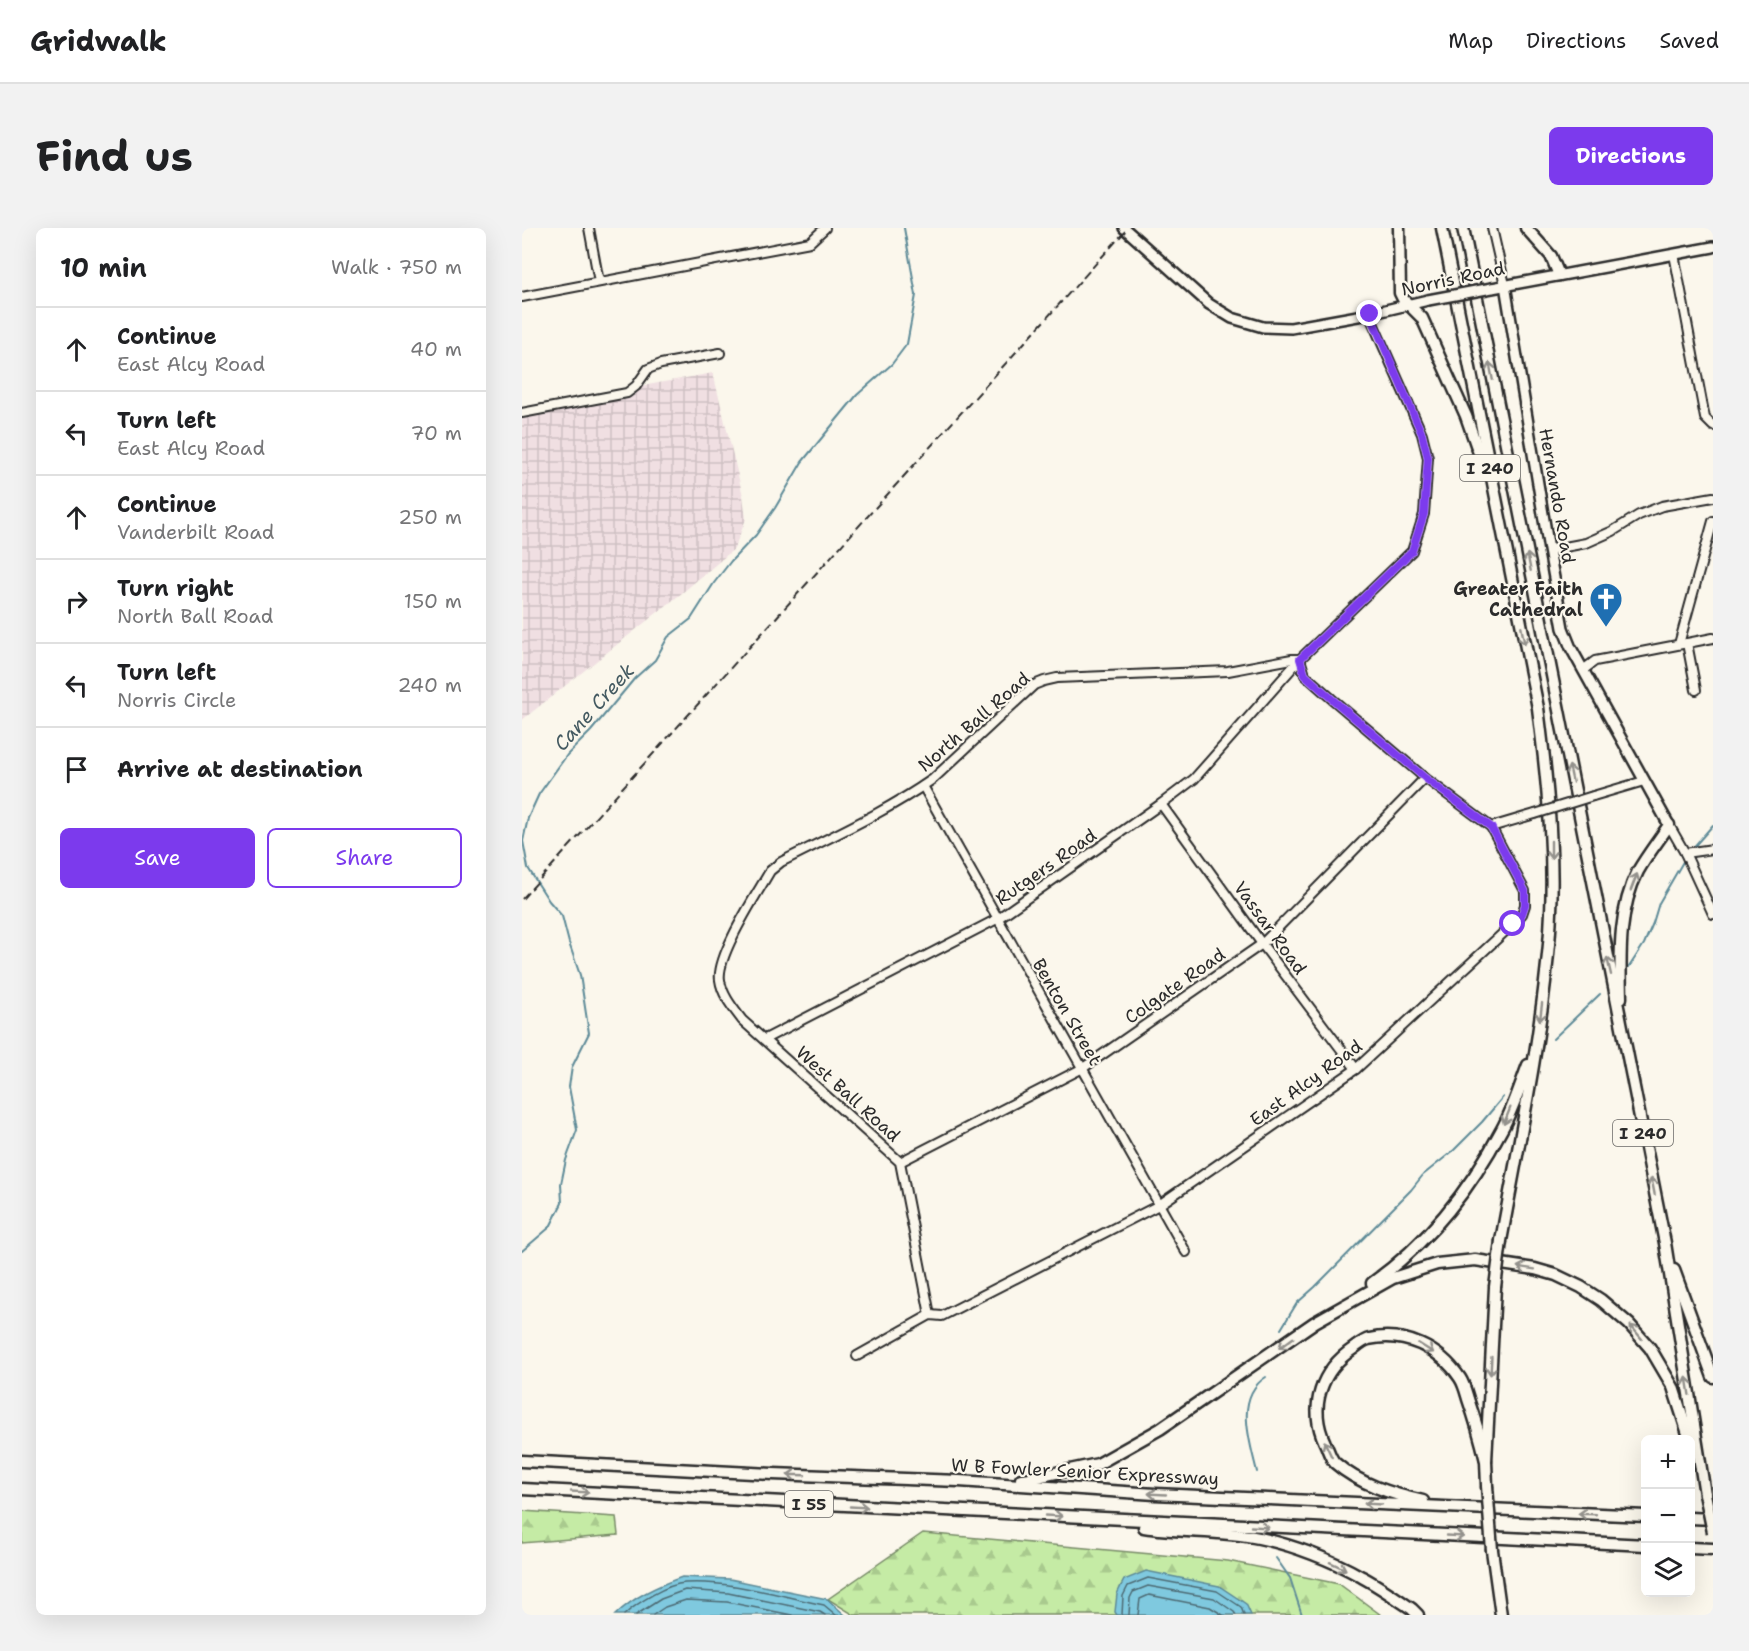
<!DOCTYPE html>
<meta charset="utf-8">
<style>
body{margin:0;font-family:"Shantell Sans",sans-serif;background:#f2f2f2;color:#202124}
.controls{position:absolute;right:18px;bottom:18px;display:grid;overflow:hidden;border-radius:9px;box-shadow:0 6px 24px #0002}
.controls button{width:54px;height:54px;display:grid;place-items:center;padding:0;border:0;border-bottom:2px solid #e0e0e0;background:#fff;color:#202124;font:30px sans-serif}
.stop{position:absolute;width:18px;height:18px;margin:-14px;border:4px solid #7c3aed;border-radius:50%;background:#fff}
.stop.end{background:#7c3aed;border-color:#fff;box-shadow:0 2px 6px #0008}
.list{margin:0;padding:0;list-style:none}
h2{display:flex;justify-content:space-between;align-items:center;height:78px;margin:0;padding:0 24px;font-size:26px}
h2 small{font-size:20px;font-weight:400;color:#757577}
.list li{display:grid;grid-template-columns:39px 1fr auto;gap:18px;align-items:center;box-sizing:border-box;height:84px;padding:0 24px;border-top:2px solid #e0e0e0}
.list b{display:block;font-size:22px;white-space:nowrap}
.list p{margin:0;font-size:20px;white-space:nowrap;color:#757577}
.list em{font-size:20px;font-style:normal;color:#757577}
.actions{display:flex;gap:12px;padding:18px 24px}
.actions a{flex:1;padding:14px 0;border:2px solid #7c3aed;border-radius:9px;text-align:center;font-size:21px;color:#7c3aed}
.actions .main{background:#7c3aed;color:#fff}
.icon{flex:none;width:33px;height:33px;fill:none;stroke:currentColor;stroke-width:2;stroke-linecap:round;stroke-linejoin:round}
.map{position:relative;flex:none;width:1191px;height:1387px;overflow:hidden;border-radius:9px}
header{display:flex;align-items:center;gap:36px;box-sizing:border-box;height:84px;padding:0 30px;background:#fff;border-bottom:2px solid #e0e0e0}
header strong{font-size:28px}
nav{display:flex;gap:33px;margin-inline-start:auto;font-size:21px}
.intro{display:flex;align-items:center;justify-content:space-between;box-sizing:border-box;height:144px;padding:0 36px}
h1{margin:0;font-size:42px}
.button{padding:15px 27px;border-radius:9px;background:#7c3aed;color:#fff;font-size:21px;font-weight:700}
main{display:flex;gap:36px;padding:0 36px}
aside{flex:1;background:#fff;border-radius:9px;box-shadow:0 6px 24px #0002}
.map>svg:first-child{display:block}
</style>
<header>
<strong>Gridwalk</strong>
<nav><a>Map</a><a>Directions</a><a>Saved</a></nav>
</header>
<div class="intro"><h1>Find us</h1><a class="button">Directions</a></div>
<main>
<aside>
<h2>10 min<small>Walk · 750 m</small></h2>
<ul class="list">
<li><svg class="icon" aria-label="ahead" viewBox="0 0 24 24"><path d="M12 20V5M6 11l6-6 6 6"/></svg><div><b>Continue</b><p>East Alcy Road</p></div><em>40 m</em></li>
<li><svg class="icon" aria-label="left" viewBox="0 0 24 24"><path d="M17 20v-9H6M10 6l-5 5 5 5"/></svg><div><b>Turn left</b><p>East Alcy Road</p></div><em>70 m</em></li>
<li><svg class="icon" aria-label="ahead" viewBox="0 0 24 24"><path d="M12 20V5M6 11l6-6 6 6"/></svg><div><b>Continue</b><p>Vanderbilt Road</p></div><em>250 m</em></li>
<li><svg class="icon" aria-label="right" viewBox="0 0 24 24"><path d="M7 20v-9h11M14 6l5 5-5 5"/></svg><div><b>Turn right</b><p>North Ball Road</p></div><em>150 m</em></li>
<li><svg class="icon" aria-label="left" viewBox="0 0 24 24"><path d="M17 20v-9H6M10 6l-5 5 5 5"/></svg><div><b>Turn left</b><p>Norris Circle</p></div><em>240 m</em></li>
<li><svg class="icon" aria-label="arrive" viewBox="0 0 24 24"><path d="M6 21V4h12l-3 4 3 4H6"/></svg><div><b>Arrive at destination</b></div></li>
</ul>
<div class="actions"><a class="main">Save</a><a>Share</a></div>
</aside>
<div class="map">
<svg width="1191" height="1387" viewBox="0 0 1191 1387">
<defs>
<pattern id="industrial-grid" width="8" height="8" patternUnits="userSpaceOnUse" patternTransform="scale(1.5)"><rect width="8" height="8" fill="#f0dfe2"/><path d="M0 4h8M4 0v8" fill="none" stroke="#cec0c2"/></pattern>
<pattern id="forest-firs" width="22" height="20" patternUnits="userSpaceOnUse" patternTransform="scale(1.5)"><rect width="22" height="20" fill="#c5eba5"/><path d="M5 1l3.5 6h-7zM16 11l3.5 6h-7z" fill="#a9ca8e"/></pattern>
</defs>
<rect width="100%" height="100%" fill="#fbf7ec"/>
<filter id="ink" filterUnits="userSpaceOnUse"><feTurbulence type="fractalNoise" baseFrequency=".0167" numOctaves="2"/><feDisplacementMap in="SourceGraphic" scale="12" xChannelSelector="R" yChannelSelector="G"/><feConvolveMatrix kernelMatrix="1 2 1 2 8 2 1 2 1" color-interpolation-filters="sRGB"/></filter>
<g filter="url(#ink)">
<!-- industrial -->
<polygon fill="url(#industrial-grid)" points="191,145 221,268 224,291 212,321 160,365 0,492 0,180"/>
<!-- forest -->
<g fill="url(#forest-firs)" stroke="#788b68" stroke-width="1.5">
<polygon points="0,1283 94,1289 96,1307 0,1315"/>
<polygon points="401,1305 706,1333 817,1356 859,1387 332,1387 306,1371"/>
</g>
<!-- water -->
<g fill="#7fc9df" stroke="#5d8a97" stroke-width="1.5">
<polygon points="624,1343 697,1358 724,1376 729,1387 595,1387 593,1384 595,1366 602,1352"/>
<path d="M160 1349 208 1351 305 1371 323 1387H93C113 1368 135 1358 160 1349Z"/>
</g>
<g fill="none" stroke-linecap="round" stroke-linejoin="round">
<!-- shore -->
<g stroke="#4d6a73" stroke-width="1.5">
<path d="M102 1387C115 1375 145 1356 163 1355 208 1352 258 1368 302 1377L314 1387"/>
<polyline points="114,1387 139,1371 163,1362 206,1365 298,1384 303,1387"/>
<polyline points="131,1387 143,1379 164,1372 205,1374 270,1387"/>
<polyline points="600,1387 601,1368 606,1358 626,1350 695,1363 719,1379 722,1387"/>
<polyline points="607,1387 608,1370 611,1364 626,1358 692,1370 712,1384 714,1387"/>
<polyline points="616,1387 618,1371 627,1367 688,1379 701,1387"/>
</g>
<!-- stream -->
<g stroke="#5d8a97" stroke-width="2">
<polyline points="1169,622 1191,597"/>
<polyline points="1107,739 1122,716 1131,695 1137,675 1162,632"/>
<polyline points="1031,811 1078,766"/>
<polyline points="0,1023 28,999 40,975 39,956 44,932 55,902 47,859 50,839 67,805 58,747 47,715 40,688 27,673 6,640 1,613 6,590 17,566 45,527 69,503 113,450 133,432 146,409 169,391 192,355 209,333 234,307 253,280 280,234 335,167 370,136 385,116 394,67 382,0"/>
<polyline points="759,1101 775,1075 793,1059 889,962 901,947 932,922 960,894 981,869"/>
<path d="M735 1244C728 1214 712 1169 744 1149"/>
<polyline points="754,1330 768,1350 780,1387"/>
</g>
<!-- minor casing -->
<g stroke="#2b2b2b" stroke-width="12">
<g id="minor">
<polyline points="67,0 77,54"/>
<polyline points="970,0 983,57"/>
<polyline points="1152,26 1183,190 1191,198"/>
<polyline points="0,69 288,14 303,0"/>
<polyline points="0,185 105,165 114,158 126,141 139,136 198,125"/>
<polyline points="1027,322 1064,315 1091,303 1117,287 1140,278 1191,269"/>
<polyline points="1165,415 1174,462"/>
<polyline points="1157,416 1191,293"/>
<polyline points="1061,442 1073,433 1191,410"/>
<polyline points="401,558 664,1024"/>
<polyline points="1071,568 1122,553"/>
<polyline points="639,576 740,716 834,841"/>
<polyline points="1147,597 1163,625 1191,686"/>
<polyline points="969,599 1013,586"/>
<polyline points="1163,625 1191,621"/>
<polyline points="243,811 475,691 639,576 672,551 778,431"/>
<polyline points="378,934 561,840 740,716 903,550"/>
<path d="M408 1087 378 934 220 792C211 780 200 767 198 752 194 728 235 666 248 643L259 634C310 608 364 584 411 551L512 457 522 453 535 450 706 443 770 431H778L890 323 902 286 906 230 900 206 847 86"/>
<polyline points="335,1128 408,1087 420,1088 637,977 834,841 991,696 1000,686 1003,677 1003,663 969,599 903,550 810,471 783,447 778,431"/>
</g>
</g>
<!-- major casing -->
<g stroke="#2b2b2b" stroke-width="14">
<g id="major">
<polyline points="602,0 687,76 710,90 741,99 769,100 847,86 906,72"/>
<polyline points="983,57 1027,322 1041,400 1049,420 1147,597"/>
<polyline points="970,60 1191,19"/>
</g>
</g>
<!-- highway casing -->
<g stroke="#2b2b2b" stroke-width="15">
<g id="highway">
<polyline points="877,0 878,65 881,71 900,90 944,188 964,245"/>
<path d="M920 0 1016 480C1026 558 1034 637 1027 716 1018 816 997 914 979 1013"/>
<polyline points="941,0 1143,1015 1183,1266"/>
<polyline points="1004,0 1029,28 1037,47"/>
<path d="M1099 770C1098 728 1096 682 1116 643 1125 627 1137 612 1147 597"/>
<polyline points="1152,1042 1191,1149"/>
<path d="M850 1055C906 1015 948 962 980 901 991 881 998 858 1006 837"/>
<polyline points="0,1233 251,1246 437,1253 633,1266 1124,1288"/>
<polyline points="499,1251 510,1250 576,1236 638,1201 793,1094 871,1050 915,1036 953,1032 1013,1041 1034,1047 1059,1059 1079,1072 1107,1096 1128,1120 1151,1159 1168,1212"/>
<polyline points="965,1258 964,1233 973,1059"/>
<polyline points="0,1261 1124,1317"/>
<path d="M901 1273C870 1266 837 1256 813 1235 808 1230 806 1221 803 1215 786 1179 799 1142 832 1120 836 1117 842 1112 847 1111 882 1103 918 1120 938 1150 942 1156 944 1164 946 1171 953 1191 959 1212 964 1233"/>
<polyline points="1168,1290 1191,1291"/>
<path d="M622 1299C660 1305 699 1302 737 1310 771 1317 810 1332 840 1349 857 1358 874 1370 890 1381L896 1387"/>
<polyline points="1168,1320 1191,1321"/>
<polyline points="970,1322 979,1387"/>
</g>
</g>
<!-- minor -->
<use href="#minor" stroke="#fbf7ec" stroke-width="8"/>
<!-- major -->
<use href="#major" stroke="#fbf7ec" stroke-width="9"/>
<!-- highway -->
<use href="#highway" stroke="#fbf7ec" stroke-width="10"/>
<!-- rail -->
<polyline stroke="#2b2b2b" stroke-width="2" stroke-dasharray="9 4.5" stroke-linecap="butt" points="0,671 606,0"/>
<!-- minor-bridge casing -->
<g stroke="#2b2b2b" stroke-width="12" stroke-linecap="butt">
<polyline id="minor-bridge" points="1013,586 1071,568"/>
</g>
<!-- major-bridge casing -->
<g stroke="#2b2b2b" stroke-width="14" stroke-linecap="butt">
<polyline id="major-bridge" points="906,72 970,60"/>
</g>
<!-- highway-bridge casing -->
<g stroke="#2b2b2b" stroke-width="15" stroke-linecap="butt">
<g id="highway-bridge">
<polyline points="973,1059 979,1013"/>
<polyline points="965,1258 970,1322"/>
<polyline points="1183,1266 1191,1304"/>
</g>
</g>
<!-- minor-bridge -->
<use href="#minor-bridge" stroke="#fbf7ec" stroke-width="8"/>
<!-- major-bridge -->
<use href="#major-bridge" stroke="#fbf7ec" stroke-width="9"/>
<!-- highway-bridge -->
<use href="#highway-bridge" stroke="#fbf7ec" stroke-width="10"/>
</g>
<!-- one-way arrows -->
<defs><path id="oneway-shaft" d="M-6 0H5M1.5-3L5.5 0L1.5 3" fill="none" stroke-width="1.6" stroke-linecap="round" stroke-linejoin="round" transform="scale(1.5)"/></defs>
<g stroke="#93918c">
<use href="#oneway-shaft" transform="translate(969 143) rotate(-101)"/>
<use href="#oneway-shaft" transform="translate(1007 334) rotate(-101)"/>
<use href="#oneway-shaft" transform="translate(1001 408) rotate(79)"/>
<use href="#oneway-shaft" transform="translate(1049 546) rotate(-102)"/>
<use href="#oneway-shaft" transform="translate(1029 622) rotate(90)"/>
<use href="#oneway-shaft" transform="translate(1112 654) rotate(-69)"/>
<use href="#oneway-shaft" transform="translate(1087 738) rotate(-103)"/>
<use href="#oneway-shaft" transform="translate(1019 784) rotate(97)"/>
<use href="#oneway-shaft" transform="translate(985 888) rotate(112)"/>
<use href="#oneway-shaft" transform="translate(1131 958) rotate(-101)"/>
<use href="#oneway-shaft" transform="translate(1004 1040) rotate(-171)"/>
<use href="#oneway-shaft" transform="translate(1114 1104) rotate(-130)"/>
<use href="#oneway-shaft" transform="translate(764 1115) rotate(144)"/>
<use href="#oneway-shaft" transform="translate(904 1120) rotate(32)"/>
<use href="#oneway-shaft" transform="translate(969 1138) rotate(93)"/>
<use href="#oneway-shaft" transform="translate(1166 1158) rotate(-99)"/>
<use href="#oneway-shaft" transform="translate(806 1221) rotate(-115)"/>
<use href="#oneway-shaft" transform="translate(274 1247) rotate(-178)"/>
<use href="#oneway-shaft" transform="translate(58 1264) rotate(3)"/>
<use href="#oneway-shaft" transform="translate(635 1266) rotate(-177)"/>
<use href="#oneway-shaft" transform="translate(851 1276) rotate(-177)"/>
<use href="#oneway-shaft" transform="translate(337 1279) rotate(3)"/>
<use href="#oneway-shaft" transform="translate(1065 1286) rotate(-178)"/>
<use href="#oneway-shaft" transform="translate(532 1288) rotate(3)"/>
<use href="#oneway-shaft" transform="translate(738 1299) rotate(3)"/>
<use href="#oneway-shaft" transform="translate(933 1308) rotate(3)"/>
<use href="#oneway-shaft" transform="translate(816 1338) rotate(25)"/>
</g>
</g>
<g fill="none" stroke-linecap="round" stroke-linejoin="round" filter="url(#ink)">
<!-- route -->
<polyline stroke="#7c3aed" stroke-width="8" points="848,86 900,206 906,230 902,286 890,323 778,431 783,447 810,471 903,550 969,599 1003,663 1003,677 1000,686 991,696"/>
</g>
<!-- icons -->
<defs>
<g id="church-pin" transform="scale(1.725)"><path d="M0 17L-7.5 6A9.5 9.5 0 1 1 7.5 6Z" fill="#1f6fb2" stroke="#fbf7ec"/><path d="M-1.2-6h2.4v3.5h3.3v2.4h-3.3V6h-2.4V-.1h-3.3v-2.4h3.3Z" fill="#fff"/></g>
</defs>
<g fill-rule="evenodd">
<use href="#church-pin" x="1084" y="371"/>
</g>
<g text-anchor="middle" stroke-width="4.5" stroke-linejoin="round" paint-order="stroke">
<!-- shield labels -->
<g fill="#fbf7ec" stroke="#696865" stroke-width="1.5">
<rect x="938" y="227" width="60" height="26" rx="4.5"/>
<rect x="1091" y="892" width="60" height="26" rx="4.5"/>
<rect x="263" y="1263" width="48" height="26" rx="4.5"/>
</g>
<g font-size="16" font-weight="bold" fill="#2b2b2b">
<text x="968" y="246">I 240</text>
<text x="1121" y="911">I 240</text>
<text x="287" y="1282">I 55</text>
</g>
<!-- street labels -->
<g font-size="18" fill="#2b2b2b" stroke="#fbf7ec">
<text transform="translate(931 51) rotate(-12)" y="6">Norris Road</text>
<text transform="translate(1035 268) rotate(80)" y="6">Hernando Road</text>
<text transform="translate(452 494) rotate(-41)" y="6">North Ball Road</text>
<text transform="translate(524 639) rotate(-35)" y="6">Rutgers Road</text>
<text transform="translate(748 700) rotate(54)" y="6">Vassar Road</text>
<text transform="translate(653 758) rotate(-35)" y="6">Colgate Road</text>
<text transform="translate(545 784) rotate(60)" y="6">Benton Street</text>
<text transform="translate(784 855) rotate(-36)" y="6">East Alcy Road</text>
<text transform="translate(326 866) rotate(42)" y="6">West Ball Road</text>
<text transform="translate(563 1244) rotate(3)" y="6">W B Fowler Senior Expressway</text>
</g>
<!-- poi labels -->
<g font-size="18" font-weight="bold" fill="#2b2b2b" stroke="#fbf7ec" text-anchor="end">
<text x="1061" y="367">Greater Faith<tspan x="1061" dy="21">Cathedral</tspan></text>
</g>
<!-- water labels -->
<g font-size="20" font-style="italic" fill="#445a61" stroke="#fbf7ec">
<text transform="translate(72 479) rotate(-48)" y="7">Cane Creek</text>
</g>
</g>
</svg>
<div class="controls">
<button>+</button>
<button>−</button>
<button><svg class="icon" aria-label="layers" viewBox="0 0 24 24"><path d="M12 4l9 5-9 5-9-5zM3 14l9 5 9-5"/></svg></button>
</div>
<div class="stop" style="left:991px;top:696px"></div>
<div class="stop end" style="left:848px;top:86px"></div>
</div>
</main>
